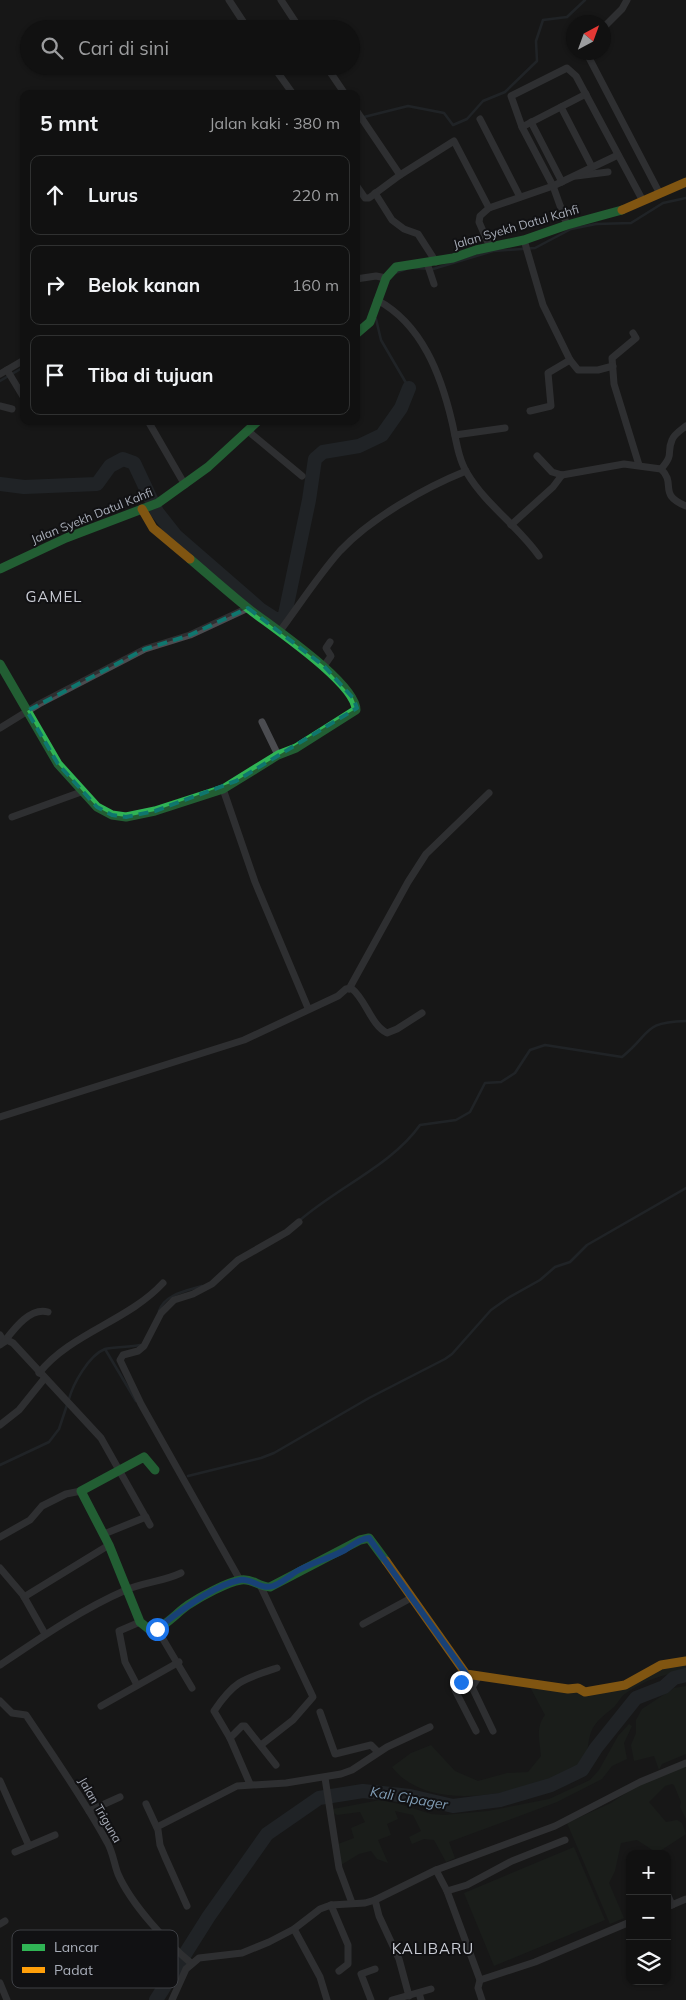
<!DOCTYPE html>
<html lang="id">
<meta charset="utf-8">
<style>
body{margin:0;font-family:Mulish,sans-serif;background:#1a1a1a;color:#f1f3f6}
.controls{position:absolute;right:15px;bottom:15px;display:grid;overflow:hidden;border-radius:10px;box-shadow:0 1px 4px #0004}
.controls button{width:45px;height:45px;display:grid;place-items:center;padding:0;border:0;border-bottom:1px solid #303131;background:#111;color:#f1f3f6;font:25px sans-serif}
.compass{position:absolute;left:566px;top:15px;width:45px;height:45px;border-radius:50%;background:#111;box-shadow:0 1px 4px #0004;rotate:41deg}
.stop{position:absolute;width:15px;height:15px;margin:-11px;border:4px solid #1a73e8;border-radius:50%;background:#fff}
.stop.end{background:#1a73e8;border-color:#fff;box-shadow:0 1px 5px #0008}
.list{margin:0;padding:0;list-style:none}
h2{display:flex;justify-content:space-between;align-items:center;height:65px;margin:0;padding:0 20px;font-size:21px}
h2 small{font-size:16px;font-weight:400;color:#9c9d9f}
.list li{display:grid;grid-template-columns:32px 1fr auto;gap:15px;align-items:center;box-sizing:border-box;height:80px;margin:0 10px 10px;padding:0 10px;border:1px solid #303131;border-radius:10px}
.list b{display:block;font-size:19px;white-space:nowrap}
.list em{font-size:16px;font-style:normal;color:#9c9d9f}
.icon{flex:none;width:28px;height:28px;fill:none;stroke:currentColor;stroke-width:2;stroke-linecap:round;stroke-linejoin:round}
.map{position:relative;flex:none;width:686px;height:2000px;overflow:hidden}
.search{position:absolute;background:#111;box-shadow:0 1px 4px #0004;left:20px;top:20px;width:340px;height:55px;display:flex;align-items:center;gap:12px;box-sizing:border-box;padding:0 18px;border-radius:28px;color:#9c9d9f;font-size:19px}
.panel{position:absolute;background:#111;box-shadow:0 1px 4px #0004;left:20px;top:90px;width:340px;height:335px;border-radius:10px}
.map>svg:first-child{display:block}
</style>
<div class="map">
<svg width="686" height="2000" viewBox="0 0 686 2000">
<rect width="100%" height="100%" fill="#171717"/>
<!-- green -->
<g fill="#1d241e">
<path d="M686 1664V1671C664 1674 645 1680 626 1693 621 1696 618 1703 614 1707 606 1714 595 1721 591 1732 587 1742 589 1755 582 1764 574 1774 556 1778 544 1782 500 1796 425 1810 392 1767L411 1753 431 1745 455 1771 478 1781 507 1773 528 1772 541 1756C540 1742 535 1728 545 1715L530 1687 588 1694 657 1670Z"/>
<polygon points="686,1686 686,1754 662,1764 659,1770 654,1756 634,1761 631,1745 636,1733 636,1720 642,1709 674,1688"/>
<polygon points="629,1724 632,1726 624,1743 627,1759 612,1766 602,1779 557,1802 449,1842 455,1858 446,1862 434,1840 424,1839 412,1844 409,1837 421,1831 413,1815 395,1811 398,1819 387,1824 391,1835 378,1840 388,1863 377,1859 371,1851 359,1854 341,1865 338,1844 354,1838 351,1828 365,1822 360,1812 337,1815 332,1812 333,1809 380,1800 399,1804 431,1814 444,1815 488,1811 549,1799 590,1780 599,1770 618,1736"/>
<polygon points="686,1765 686,1819 680,1807 681,1802 674,1785 672,1784 665,1786 649,1802 666,1822 677,1820 682,1823 686,1834 657,1853 637,1840 621,1843 615,1871 609,1883 624,1918 610,1924 567,1823 611,1803 635,1787"/>
<polygon points="574,1847 605,1920 494,1966 464,1893"/>
</g>
<g fill="none" stroke-linecap="round" stroke-linejoin="round">
<!-- stream -->
<g stroke="#2a3239" stroke-width="2.5">
<polyline points="356,119 408,106 444,113 453,125 467,119 483,101 505,92 537,61 536,41 543,20 567,17 585,0"/>
<polyline points="414,268 433,269 493,251 535,248 571,229 596,224 631,223 663,203 686,198"/>
<polyline points="395,273 406,269"/>
<polyline points="376,319 381,340 409,388"/>
<polyline points="0,381 24,367"/>
<path d="M299 1221C336 1188 392 1165 420 1125L456 1120 470 1112 485 1083 501 1082 515 1073 530 1050 545 1045 622 1057C652 1033 642 1022 686 1021"/>
<path d="M159 1311C165 1294 186 1291 202 1286"/>
<polyline points="105,1349 136,1401"/>
<path d="M69 1399C73 1384 89 1355 105 1349 112 1347 131 1347 140 1345"/>
<polyline points="0,1465 49,1442 59,1429 67,1405"/>
<polyline points="188,1476 261,1458 274,1453 369,1398 445,1359 452,1354 491,1310 508,1298 540,1280 555,1267 570,1262 587,1245 686,1188"/>
</g>
<!-- river -->
<g stroke="#2a3239" stroke-width="14">
<polyline points="0,484 24,487 97,484 110,466 123,459 134,463 157,512 176,536 261,610 275,619 284,619 309,500 315,459 323,452 359,446 382,435 401,408 409,388"/>
<polyline points="156,2000 209,1916 267,1834 319,1798 363,1791 410,1796 453,1806 500,1800 551,1785 582,1770 596,1748 636,1698 664,1687 674,1678 686,1675"/>
</g>
<!-- street -->
<g stroke="#4b4c50" stroke-width="7">
<polyline points="229,0 248,29"/>
<polyline points="281,0 300,29"/>
<polyline points="604,27 622,9 627,0"/>
<polyline points="586,52 660,194"/>
<polyline points="273,66 293,94"/>
<polyline points="326,66 345,94"/>
<polyline points="561,107 592,167"/>
<polyline points="356,110 400,175"/>
<polyline points="480,119 520,197"/>
<polyline points="531,122 562,182"/>
<polyline points="522,127 586,94"/>
<polyline points="576,176 608,172"/>
<polyline points="356,185 365,198 369,198 400,175 454,141 489,208"/>
<polyline points="375,193 392,220 404,229 418,234 436,262"/>
<polyline points="567,225 553,186 522,127 511,96 567,68 576,76 643,201"/>
<polyline points="524,240 543,305 570,360 548,373 551,406 530,411"/>
<polyline points="490,247 479,222 480,216 489,208 553,186 618,155"/>
<polyline points="427,263 434,284"/>
<polyline points="356,279 376,276 386,278"/>
<path d="M377 300C422 324 441 375 452 422 456 439 458 458 467 473 486 505 518 526 539 556"/>
<polyline points="633,333 636,338 612,358 614,384 639,465"/>
<polyline points="570,360 578,370 598,370 613,366"/>
<polyline points="7,370 24,398"/>
<polyline points="0,374 24,360"/>
<polyline points="0,406 12,409"/>
<polyline points="148,421 185,485"/>
<polyline points="248,431 302,476"/>
<polyline points="455,435 505,428"/>
<path d="M537 456 552 472 562 475 624 464 661 469C677 484 657 494 686 506"/>
<path d="M661 469C675 453 666 454 672 440 674 434 681 430 686 426"/>
<polyline points="511,525 553,487 562,475"/>
<path d="M280 631C300 604 318 576 340 551 371 518 424 488 466 471"/>
<polyline points="324,666 331,656 326,648 330,642"/>
<polyline points="262,722 278,755"/>
<polyline points="0,728 39,704 145,649 190,635 248,608"/>
<polyline points="223,789 255,882 308,1008"/>
<polyline points="12,817 81,792"/>
<polyline points="349,989 408,882 426,854 489,793"/>
<path d="M0 1117 244 1040 338 996 346 989 351 988C366 999 370 1024 387 1033L397 1029 422 1013"/>
<path d="M0 1335 4 1342C14 1329 30 1307 48 1312"/>
<polyline points="0,1345 7,1340 13,1343 101,1438 150,1525"/>
<path d="M39 1373C71 1333 128 1321 163 1283"/>
<polyline points="0,1425 19,1410 44,1379"/>
<polyline points="104,1534 146,1517"/>
<polyline points="0,1537 30,1520 42,1506 66,1494 81,1491"/>
<polyline points="0,1568 23,1595 45,1634"/>
<polyline points="240,1580 141,1404 120,1360 123,1355 138,1351 144,1346 161,1313 174,1300 193,1294 212,1284 238,1260 287,1232 299,1222"/>
<polyline points="24,1597 109,1545"/>
<polyline points="363,1624 411,1598"/>
<polyline points="157,1629 192,1688"/>
<path d="M0 1665C40 1638 82 1609 126 1590 144 1582 162 1582 181 1573"/>
<polyline points="466,1674 455,1690 476,1731"/>
<polyline points="479,1676 472,1687 493,1731"/>
<polyline points="137,1685 125,1662 119,1631 140,1622"/>
<path d="M0 1701 12 1713 26 1715C54 1757 83 1798 107 1842 113 1852 114 1864 118 1874 131 1904 167 1943 191 1963"/>
<polyline points="101,1706 179,1662"/>
<polyline points="320,1712 335,1754 371,1745 378,1752"/>
<polyline points="230,1738 242,1726 245,1726 276,1765"/>
<polyline points="261,1745 293,1720 313,1697 261,1587"/>
<polyline points="325,1778 339,1868 352,1903"/>
<polyline points="0,1781 29,1846"/>
<path d="M250 1784 230 1738 214 1711C234 1681 243 1679 277 1668"/>
<polyline points="146,1804 158,1830 160,1845 165,1857 187,1906"/>
<polyline points="89,1811 120,1797"/>
<polyline points="157,1827 237,1786 286,1783 341,1774 352,1770 387,1747 430,1727"/>
<polyline points="15,1852 55,1835"/>
<polyline points="436,1870 447,1891 480,1980 478,1988 482,2000"/>
<polyline points="447,1891 467,1885 512,1861 565,1840"/>
<polyline points="667,1893 672,1905"/>
<polyline points="375,1900 379,1916 399,1959 409,1996"/>
<polyline points="331,1905 348,1945 348,1964 339,1971"/>
<polyline points="667,1907 686,1899"/>
<polyline points="0,1924 5,1921"/>
<polyline points="294,1929 320,1977 327,2000"/>
<polyline points="480,1980 535,1962 630,1922"/>
<polyline points="0,1983 7,2000"/>
<polyline points="419,1993 421,2000"/>
<polyline points="172,2000 186,1969 199,1958 242,1953 269,1942 294,1929 320,1909 331,1905 365,1903 375,1900 436,1870 555,1826 640,1782 686,1763"/>
<polyline points="371,2000 361,1974 375,1969"/>
<polyline points="392,2000 431,1989"/>
</g>
<!-- fast -->
<g stroke="#30b455" stroke-width="9">
<polyline points="356,334 370,322 386,278 396,267 453,258 476,250 524,240 567,225 622,210"/>
<polyline points="0,569 66,538 158,503 208,467 258,421"/>
<path d="M0 664 58 764 97 807 112 815 126 817 155 811 223 789 278 755 296 748 356 710C356 683 272 627 249 609 229 593 210 576 190 559"/>
<path d="M155 1470 144 1457 81 1491 109 1545 140 1622 150 1630C165 1628 176 1613 188 1605 200 1597 227 1582 241 1580 252 1578 259 1587 270 1587L360 1540 369 1538 386 1561"/>
</g>
<!-- slow -->
<g stroke="#ff9f0a" stroke-width="9">
<polyline points="622,210 686,182"/>
<polyline points="142,509 153,528 190,559"/>
<polyline points="386,1561 466,1674 568,1689 578,1688 585,1692 625,1685 661,1665 686,1661"/>
</g>
</g>
<g fill="none" stroke-linecap="round" stroke-linejoin="round">
<!-- route -->
<path stroke="#1a73e8" stroke-width="6" d="M157 1629C177 1613 214 1585 240 1580 252 1578 260 1590 273 1586 282 1583 290 1575 299 1570 314 1562 330 1558 345 1550 353 1545 359 1539 369 1538L466 1674 461 1682"/>
</g>
<!-- marked area -->
<path d="M0 0H686V2000H0ZM248 608 324 666 353 698 357 708 236 781 155 811 126 817 112 815 97 807 58 764 27 711 145 649 190 635Z" fill="#171717" fill-opacity=".55" fill-rule="evenodd"/>
<path fill="none" stroke="#0f766e" stroke-width="4" stroke-dasharray="10 6" stroke-linejoin="round" d="M248 608 324 666 353 698 357 708 236 781 155 811 126 817 112 815 97 807 58 764 27 711 145 649 190 635Z"/>
<g text-anchor="middle" stroke-width="4" stroke-linejoin="round" paint-order="stroke">
<!-- street labels -->
<g font-size="12" fill="#a8adb8" stroke="#111113">
<text transform="translate(516 227) rotate(-16)" y="4">Jalan Syekh Datul Kahfi</text>
<text transform="translate(92 516) rotate(-22)" y="4">Jalan Syekh Datul Kahfi</text>
<text transform="translate(100 1810) rotate(60)" y="4">Jalan Triguna</text>
</g>
<!-- water labels -->
<g font-size="14" font-style="italic" fill="#7f9bb3" stroke="#111113">
<text transform="translate(409 1798) rotate(10)" y="5">Kali Cipager</text>
</g>
<!-- quarter labels -->
<g font-size="15" letter-spacing="1" fill="#c9ccd4" stroke="#111113">
<text x="54" y="602">GAMEL</text>
<text x="433" y="1954">KALIBARU</text>
</g>
</g>
<!-- legend -->
<rect x="12" y="1930" width="166" height="58" rx="8" fill="#111113" stroke="#3e4045" stroke-width="1"/>
<rect x="22" y="1944" width="23" height="7" fill="#30b455"/>
<rect x="22" y="1967" width="23" height="6" fill="#ff9f0a"/>
<g font-size="14" fill="#a8adb8">
<text x="54" y="1952">Lancar</text>
<text x="54" y="1975">Padat</text>
</g>
</svg>
<div class="controls">
<button>+</button>
<button>−</button>
<button><svg class="icon" aria-label="layers" viewBox="0 0 24 24"><path d="M12 4l9 5-9 5-9-5zM3 14l9 5 9-5"/></svg></button>
</div>
<svg class="compass" viewBox="-18 -18 36 36"><path d="M0-13l5 13h-10z" fill="#e53935"/><path d="M0 13l5-13h-10z" fill="#9c9d9f"/></svg>
<div class="stop" style="left:157px;top:1629px"></div>
<div class="stop end" style="left:461px;top:1682px"></div>
<div class="search"><svg class="icon" aria-label="search" viewBox="0 0 24 24"><circle cx="10" cy="10" r="6"/><path d="M15 15l6 6"/></svg>Cari di sini</div>
<section class="panel">
<h2>5 mnt<small>Jalan kaki · 380 m</small></h2>
<ul class="list">
<li><svg class="icon" aria-label="ahead" viewBox="0 0 24 24"><path d="M12 20V5M6 11l6-6 6 6"/></svg><div><b>Lurus</b></div><em>220 m</em></li>
<li><svg class="icon" aria-label="right" viewBox="0 0 24 24"><path d="M7 20v-9h11M14 6l5 5-5 5"/></svg><div><b>Belok kanan</b></div><em>160 m</em></li>
<li><svg class="icon" aria-label="arrive" viewBox="0 0 24 24"><path d="M6 21V4h12l-3 4 3 4H6"/></svg><div><b>Tiba di tujuan</b></div></li>
</ul>
</section>
</div>
